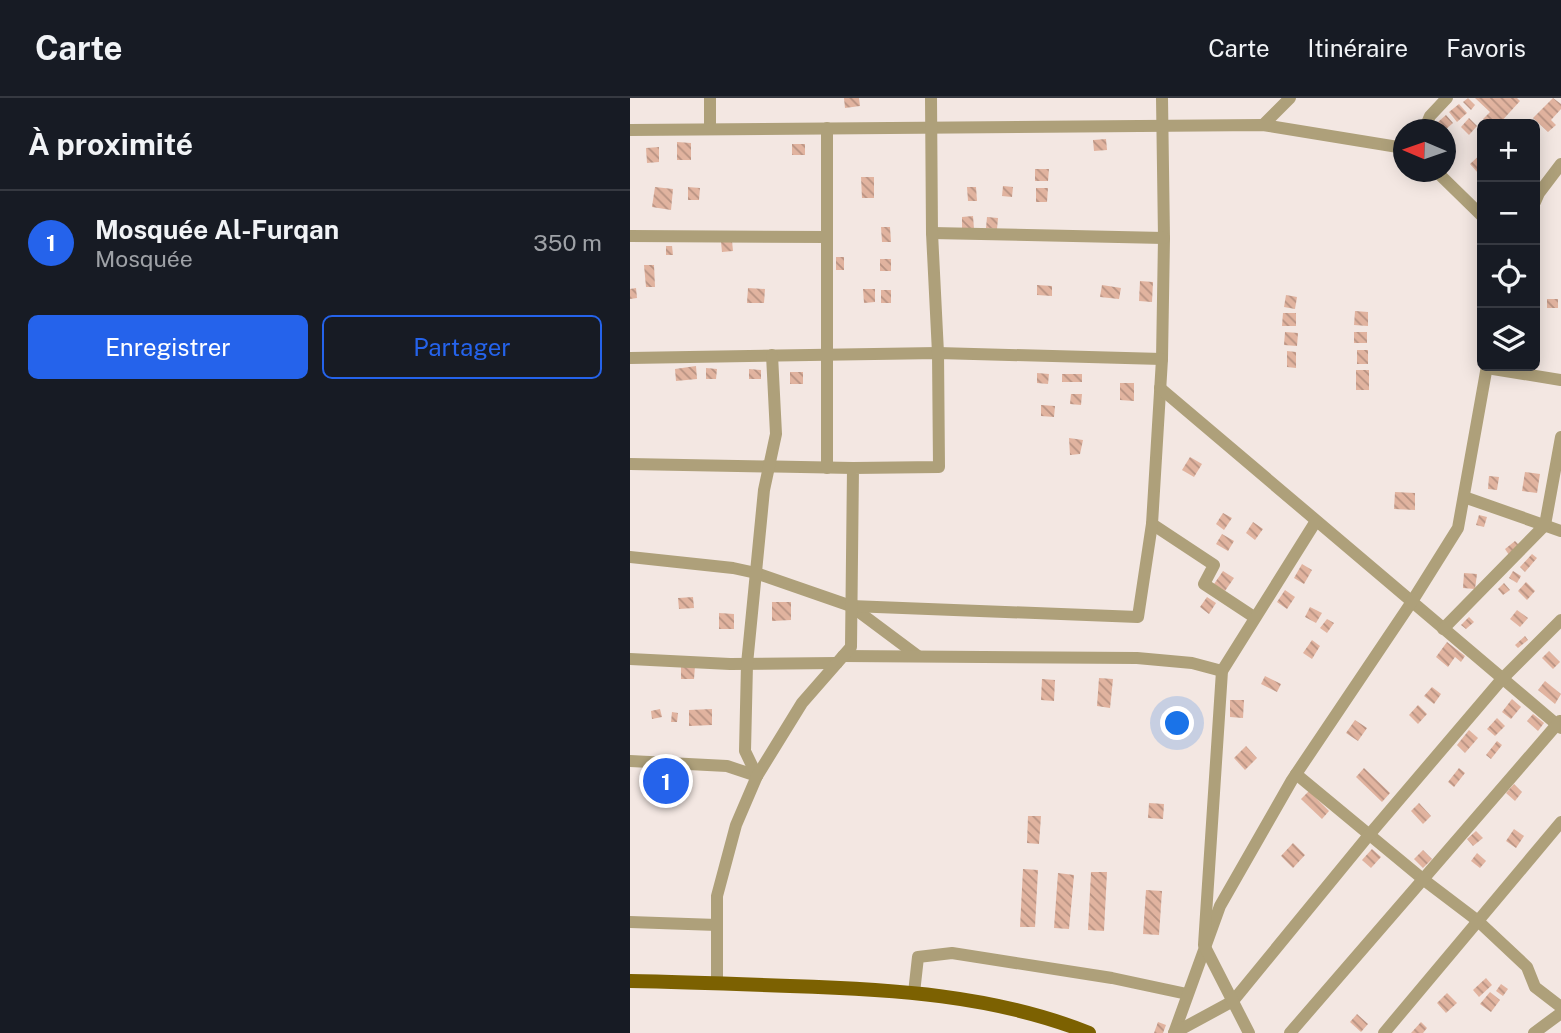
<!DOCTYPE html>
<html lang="fr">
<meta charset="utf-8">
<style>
body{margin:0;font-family:"Public Sans",sans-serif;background:#20242c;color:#f1f3f6}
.controls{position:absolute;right:21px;top:21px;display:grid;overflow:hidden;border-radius:10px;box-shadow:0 4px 18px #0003}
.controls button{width:63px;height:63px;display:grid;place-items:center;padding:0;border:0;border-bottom:2px solid #363941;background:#171b24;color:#f1f3f6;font:35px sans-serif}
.compass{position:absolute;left:763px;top:21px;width:63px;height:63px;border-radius:50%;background:#171b24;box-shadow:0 4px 18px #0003;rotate:272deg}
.you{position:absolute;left:548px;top:626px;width:24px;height:24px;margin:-18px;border:5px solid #fff;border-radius:50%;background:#1a73e8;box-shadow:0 0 0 10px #1a73e833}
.badge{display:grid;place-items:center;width:46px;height:46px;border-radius:50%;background:#2563eb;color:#fff;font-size:23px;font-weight:700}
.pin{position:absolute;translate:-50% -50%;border:4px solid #fff;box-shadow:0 2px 7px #0006}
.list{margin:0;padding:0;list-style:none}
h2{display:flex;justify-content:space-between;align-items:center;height:91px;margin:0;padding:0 28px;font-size:30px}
h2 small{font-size:23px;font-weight:400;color:#9ea1a6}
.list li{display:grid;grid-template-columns:46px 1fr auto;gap:21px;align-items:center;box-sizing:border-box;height:105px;padding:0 28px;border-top:2px solid #363941}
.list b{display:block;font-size:26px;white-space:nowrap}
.list p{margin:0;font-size:23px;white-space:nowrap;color:#9ea1a6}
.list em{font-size:23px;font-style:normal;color:#9ea1a6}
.actions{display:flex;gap:14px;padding:21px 28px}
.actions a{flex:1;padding:16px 0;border:2px solid #2563eb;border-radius:10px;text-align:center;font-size:24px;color:#2563eb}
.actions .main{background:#2563eb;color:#fff}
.icon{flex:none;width:38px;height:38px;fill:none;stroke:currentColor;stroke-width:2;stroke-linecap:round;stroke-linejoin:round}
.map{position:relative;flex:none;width:931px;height:935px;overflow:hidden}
header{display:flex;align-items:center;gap:42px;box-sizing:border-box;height:98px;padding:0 35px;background:#171b24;border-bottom:2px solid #363941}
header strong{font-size:33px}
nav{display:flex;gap:38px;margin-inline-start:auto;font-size:24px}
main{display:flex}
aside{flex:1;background:#171b24}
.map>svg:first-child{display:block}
</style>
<header>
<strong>Carte</strong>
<nav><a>Carte</a><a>Itinéraire</a><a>Favoris</a></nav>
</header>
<main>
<aside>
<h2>À proximité<small></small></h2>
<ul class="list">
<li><span class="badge">1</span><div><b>Mosquée Al-Furqan</b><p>Mosquée</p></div><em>350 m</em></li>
</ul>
<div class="actions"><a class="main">Enregistrer</a><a>Partager</a></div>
</aside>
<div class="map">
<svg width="931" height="935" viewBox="0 0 931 935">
<defs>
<pattern id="building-back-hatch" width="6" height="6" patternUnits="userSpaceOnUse" patternTransform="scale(1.75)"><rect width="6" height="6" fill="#e1b39f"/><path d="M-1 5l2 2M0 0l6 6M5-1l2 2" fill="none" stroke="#b79282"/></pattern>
</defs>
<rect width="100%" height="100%" fill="#f3e7e2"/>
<!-- building -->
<g fill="url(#building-back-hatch)">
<polygon points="214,0 229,0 230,8 215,10"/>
<polygon points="838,0 845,7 841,12 833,4"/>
<polygon points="845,0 887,0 890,3 869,26 859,26 853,21 860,14"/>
<polygon points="923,0 931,6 931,11 921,22 926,27 918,34 903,20"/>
<polygon points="829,6 837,15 827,24 819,14"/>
<polygon points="816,17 823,25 815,32 808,24"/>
<polygon points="839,20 847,28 839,37 831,29"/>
<polygon points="476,41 477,52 464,53 463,42"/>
<polygon points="47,44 61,45 61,62 47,62"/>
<rect x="162" y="46" width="13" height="11"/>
<polygon points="29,49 29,64 17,65 16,50"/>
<polygon points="852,55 852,71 848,75 840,66"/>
<polygon points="405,71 419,71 418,83 405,83"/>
<polygon points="231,79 244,79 244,100 232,100"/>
<polygon points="373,88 383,89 382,99 372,98"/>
<polygon points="25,89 43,91 41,112 22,109"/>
<polygon points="58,89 70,90 69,102 58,102"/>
<polygon points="337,89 346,89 347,103 338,103"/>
<polygon points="406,90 418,90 417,104 406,104"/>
<polygon points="343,118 344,131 332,131 332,119"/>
<polygon points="357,119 368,120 367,131 356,130"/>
<polygon points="251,129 260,129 261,144 252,144"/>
<polygon points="102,143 103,153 92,154 91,144"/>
<polygon points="36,148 42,148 43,157 36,157"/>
<rect x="206" y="159" width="8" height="13"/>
<rect x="250" y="161" width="11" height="12"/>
<polygon points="14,167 24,167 25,189 16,189"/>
<polygon points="510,183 523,184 522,204 509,203"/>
<polygon points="407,187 422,188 422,198 407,197"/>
<polygon points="472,187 491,190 489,201 470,199"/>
<polygon points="6,190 7,200 0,201 0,191"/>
<polygon points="118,190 135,191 134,205 117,205"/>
<polygon points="233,191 245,191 245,204 234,205"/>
<rect x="251" y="192" width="10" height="13"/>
<polygon points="656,197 667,199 665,211 654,209"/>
<rect x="917" y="201" width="11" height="9"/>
<polygon points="725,213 738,214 738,228 724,227"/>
<polygon points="653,215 666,215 666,228 652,228"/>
<polygon points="655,234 668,235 667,248 654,247"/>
<rect x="724" y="234" width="13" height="11"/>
<rect x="727" y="252" width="11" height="14"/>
<polygon points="657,253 666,254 666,270 657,269"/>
<polygon points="66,268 67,281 46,283 45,271"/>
<polygon points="76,270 87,271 86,281 76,281"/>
<polygon points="119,271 131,272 131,281 119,281"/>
<rect x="726" y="272" width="13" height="20"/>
<rect x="160" y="274" width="13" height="12"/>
<polygon points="407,275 419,276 418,286 407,285"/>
<rect x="432" y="276" width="20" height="8"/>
<polygon points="490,285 504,285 504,303 490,302"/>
<polygon points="441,296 452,296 451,307 440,306"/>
<polygon points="411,307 425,308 424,319 411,318"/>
<polygon points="439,340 453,342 450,356 440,357"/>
<polygon points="560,359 572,366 564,379 552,372"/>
<polygon points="895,374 910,376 907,395 892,393"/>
<polygon points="859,378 869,379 867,392 858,391"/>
<polygon points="765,394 785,395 785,412 764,411"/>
<polygon points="593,415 602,420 594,432 586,426"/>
<polygon points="849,417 857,419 854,429 846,427"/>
<polygon points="623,424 633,431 625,442 616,435"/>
<polygon points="592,436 604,443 598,453 586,446"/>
<polygon points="885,443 890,448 879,457 875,451"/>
<polygon points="902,456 907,460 895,474 890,469"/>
<polygon points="672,466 682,472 674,486 664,480"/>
<polygon points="593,473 604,480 595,493 584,486"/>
<polygon points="883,473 891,478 887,485 879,480"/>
<polygon points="834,475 847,476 845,491 833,490"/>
<polygon points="896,484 905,493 897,502 888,493"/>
<polygon points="874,485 880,492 873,497 868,491"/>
<polygon points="655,492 665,499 657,511 647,504"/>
<polygon points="63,499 64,510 49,511 48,500"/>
<polygon points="577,499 586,505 579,516 570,509"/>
<polygon points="142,504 161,504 161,522 142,523"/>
<polygon points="680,509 692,515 686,525 675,519"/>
<polygon points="887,512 898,520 890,529 880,521"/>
<polygon points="89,515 104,516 104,531 89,531"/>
<polygon points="839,519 844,524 836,531 831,527"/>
<polygon points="697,521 704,525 697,535 690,530"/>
<polygon points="895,538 898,542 888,550 885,547"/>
<polygon points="682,542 690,548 682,561 673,555"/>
<polygon points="817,544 835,558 831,564 825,559 818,569 806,559"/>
<polygon points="919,553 930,564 923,571 912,560"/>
<polygon points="51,568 65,568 64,581 51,581"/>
<polygon points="635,578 651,586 647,594 631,586"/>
<polygon points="469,580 483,581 480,610 467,608"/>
<polygon points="412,581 425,582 424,603 411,602"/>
<polygon points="915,583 931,596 925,606 908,592"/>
<polygon points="802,589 811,596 804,606 794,598"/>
<polygon points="882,601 891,609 881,621 872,614"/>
<polygon points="600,602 614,602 613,620 600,619"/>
<polygon points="788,607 797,616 788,626 779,617"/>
<polygon points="30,611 32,619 22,621 21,613"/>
<polygon points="82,611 82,627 59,628 59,612"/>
<polygon points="42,614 48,615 47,624 41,624"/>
<polygon points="903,616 914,625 908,633 897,623"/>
<polygon points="867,620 875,628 865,638 857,631"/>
<polygon points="725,622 737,630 728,643 716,635"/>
<polygon points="839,632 848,640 835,655 827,647"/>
<polygon points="867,643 872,647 861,661 856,657"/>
<polygon points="616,648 627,660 615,672 604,660"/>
<polygon points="27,670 46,672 45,695 26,694"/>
<polygon points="734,670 760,695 752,704 726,679"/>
<polygon points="829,670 835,675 824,689 818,684"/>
<polygon points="884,686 892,694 885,703 876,695"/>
<polygon points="679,693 699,713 692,721 671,701"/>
<polygon points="519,705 534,706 533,721 518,720"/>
<polygon points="789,705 801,718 793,726 781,713"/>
<polygon points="398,718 411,718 409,746 397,745"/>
<polygon points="884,731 894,738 886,750 876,743"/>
<polygon points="846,733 853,740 843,748 837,741"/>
<polygon points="663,745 675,757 663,770 651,758"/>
<polygon points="742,751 751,759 741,770 732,762"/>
<polygon points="793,752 802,761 793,770 784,761"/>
<polygon points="847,755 856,763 850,770 841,763"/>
<polygon points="393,771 408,772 405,829 390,829"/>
<polygon points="461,774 477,774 474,833 458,832"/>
<polygon points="428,775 444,777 439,831 424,830"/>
<polygon points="516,792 532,793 529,837 513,836"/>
<polygon points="856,880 862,887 849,899 843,892"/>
<polygon points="871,886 878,891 873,898 866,893"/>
<polygon points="860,894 870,902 861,914 850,906"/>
<polygon points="817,895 827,905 816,915 807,905"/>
<polygon points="727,916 738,926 731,934 720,924"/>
<polygon points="528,924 536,927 533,935 524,935"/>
<polygon points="791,924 797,930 793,935 781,935"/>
</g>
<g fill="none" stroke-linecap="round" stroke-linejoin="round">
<!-- minor -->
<g stroke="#aea07a" stroke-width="12">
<polyline points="80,0 80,31"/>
<polyline points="532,0 534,140 532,261 522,426 584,467 574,486 624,519"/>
<polyline points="633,27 660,0"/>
<polyline points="0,32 633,27 774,50"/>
<polyline points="794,32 800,18 817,0"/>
<polyline points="807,74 852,118"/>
<polyline points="905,104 909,95 931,66"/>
<polyline points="302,135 534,140"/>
<polyline points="0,138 197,139"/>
<polyline points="0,260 308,255 532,261"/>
<polyline points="857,270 931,282"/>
<polyline points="530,290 931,630"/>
<polyline points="0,366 223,370"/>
<polyline points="197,370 197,30"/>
<polyline points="834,399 931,433"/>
<polyline points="0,459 103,470 126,475 221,508 288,558"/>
<polyline points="221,508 508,519 522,426"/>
<polyline points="813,531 915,427 931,339"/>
<polyline points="213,558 507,560 562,565 592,573"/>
<polyline points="0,561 100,566 207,565"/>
<polyline points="0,663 97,668 127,678"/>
<polyline points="666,676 794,782 848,823 897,869 905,889 931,909"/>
<polyline points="127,678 115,653 117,566 134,392 146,336 142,257"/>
<polyline points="0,824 87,827"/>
<polyline points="87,885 87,798 106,727 127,678 172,605 221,549 223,370 309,369 308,255 302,135 301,0"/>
<polyline points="284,895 288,859 322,855 482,880 557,896"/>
<polyline points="544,935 590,808 662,682 781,505 828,430 857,268"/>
<polyline points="544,935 603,903 739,737 872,581 931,522"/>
<polyline points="619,935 574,847 592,573 686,423"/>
<polyline points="660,935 930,623"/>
<polyline points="754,935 931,724"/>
<polyline points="904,935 931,915"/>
</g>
<!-- major -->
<path stroke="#7c6101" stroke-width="14" d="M0 883C53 884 107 886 160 888 260 891 365 897 459 935"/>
</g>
</svg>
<div class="controls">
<button>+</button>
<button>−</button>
<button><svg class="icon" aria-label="locate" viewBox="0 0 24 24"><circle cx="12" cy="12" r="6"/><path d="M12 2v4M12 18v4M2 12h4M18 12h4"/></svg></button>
<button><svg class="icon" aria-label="layers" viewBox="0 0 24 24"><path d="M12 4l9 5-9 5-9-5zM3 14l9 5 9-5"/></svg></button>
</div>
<svg class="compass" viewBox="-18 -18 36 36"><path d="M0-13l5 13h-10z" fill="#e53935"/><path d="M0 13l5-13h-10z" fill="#9ea1a6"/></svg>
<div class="you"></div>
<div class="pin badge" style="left:36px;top:683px">1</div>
</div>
</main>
